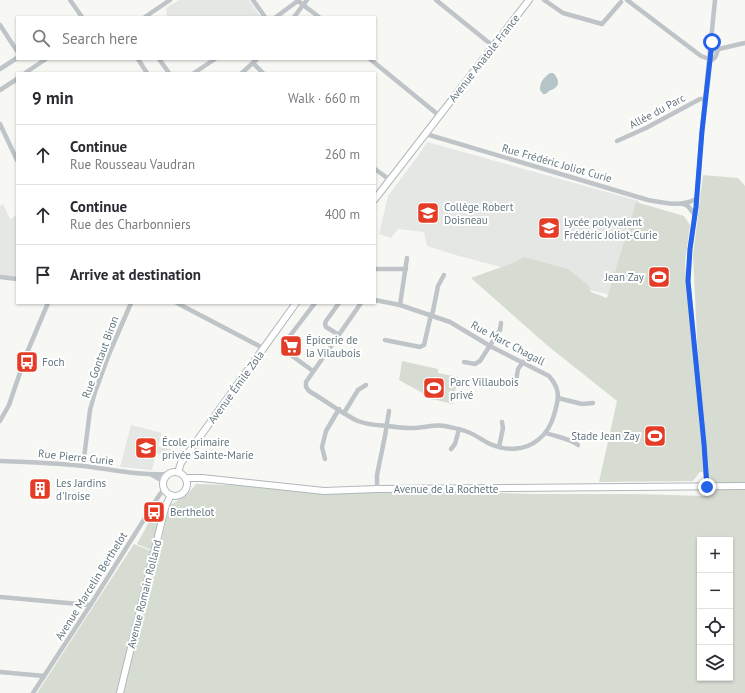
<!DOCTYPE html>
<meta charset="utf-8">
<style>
body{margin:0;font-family:"PT Sans",sans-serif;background:#f7f7f7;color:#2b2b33}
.controls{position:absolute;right:12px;bottom:12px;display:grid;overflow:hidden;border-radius:0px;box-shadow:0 1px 3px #0004}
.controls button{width:36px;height:36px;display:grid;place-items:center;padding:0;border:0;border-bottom:1px solid #e1e1e2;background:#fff;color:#2b2b33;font:20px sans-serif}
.stop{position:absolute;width:12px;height:12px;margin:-9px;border:3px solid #2563eb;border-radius:50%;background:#fff}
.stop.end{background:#2563eb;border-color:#fff;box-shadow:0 1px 4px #0008}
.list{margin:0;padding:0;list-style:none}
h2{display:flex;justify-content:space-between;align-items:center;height:52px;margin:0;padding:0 16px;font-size:17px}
h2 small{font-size:13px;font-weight:400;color:#7c7c81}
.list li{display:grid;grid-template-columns:26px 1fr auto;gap:12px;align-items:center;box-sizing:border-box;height:60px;padding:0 16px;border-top:1px solid #e1e1e2}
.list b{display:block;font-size:15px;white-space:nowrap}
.list p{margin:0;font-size:13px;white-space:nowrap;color:#7c7c81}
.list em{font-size:13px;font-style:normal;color:#7c7c81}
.icon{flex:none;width:22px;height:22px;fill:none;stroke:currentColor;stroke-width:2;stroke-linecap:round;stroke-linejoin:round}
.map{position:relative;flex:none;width:745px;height:693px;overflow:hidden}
.search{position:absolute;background:#fff;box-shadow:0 1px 3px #0004;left:16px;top:16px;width:360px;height:44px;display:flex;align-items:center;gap:10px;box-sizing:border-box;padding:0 14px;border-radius:0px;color:#7c7c81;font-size:15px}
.panel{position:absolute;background:#fff;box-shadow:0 1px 3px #0004;left:16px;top:72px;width:360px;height:232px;border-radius:0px}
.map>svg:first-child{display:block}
</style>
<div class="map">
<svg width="745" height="693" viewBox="0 0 745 693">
<rect width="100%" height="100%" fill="#f7f7f4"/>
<!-- built -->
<g fill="#e5e7e5">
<polygon points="179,0 249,0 261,17 167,17 166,8"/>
<polygon points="427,142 639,201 610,295 459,256 427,246 424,232 398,229 391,238 379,234 388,196 420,153"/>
<polygon points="3,204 10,219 17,215 17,277 0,276 0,206"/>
<polygon points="131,425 162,433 158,446 183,452 178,458 156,453 152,470 120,467"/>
</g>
<!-- green -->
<g fill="#d7dcd3" fill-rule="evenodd">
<path d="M703 175 738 178 745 186V693H37L134 544 158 554 170 505 187 495 196 484 533 494H636L704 496 703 472H700L693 481 599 482 617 401 548 346 471 278 513 263 524 257 568 269 588 285 591 292 607 298 636 202 684 216 690 225 685 263 703 462 693 255ZM700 540H730V678H700Z"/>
<polygon points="402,361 438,369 438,373 458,377 453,404 428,398 426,395 399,380"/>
<polygon points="157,507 162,510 151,550 137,544"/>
</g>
<!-- water -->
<path fill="#b5c5c7" d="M550 73H553C557 76 561 84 555 88 551 91 550 89 546 94H543L540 90C540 82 543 78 550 73Z"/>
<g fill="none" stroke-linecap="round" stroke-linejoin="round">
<!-- secondary casing -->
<g stroke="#b0b8bb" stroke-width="8">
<g id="secondary">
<polyline points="375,199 529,0"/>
<circle cx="175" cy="484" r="12"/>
<polyline points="178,472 181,463 296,303"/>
<polyline points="186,479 189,478 202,478 324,491 377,489 745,486"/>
<polyline points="120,693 161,524 166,505 171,495"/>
</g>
</g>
<!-- street -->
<g stroke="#bec4c7" stroke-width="4.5">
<polyline points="70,0 82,17"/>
<polyline points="253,0 265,17"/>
<polyline points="436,0 493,46"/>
<polyline points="544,0 563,13 602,24 621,2"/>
<path d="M627 0 701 56 712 60C716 58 717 54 718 49"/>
<polyline points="298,1 319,17"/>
<polyline points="145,17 170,0"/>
<polyline points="276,17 299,0"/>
<polyline points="294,17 307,0"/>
<polyline points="0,25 17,51"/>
<polyline points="710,51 745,43"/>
<polyline points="138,59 147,73"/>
<polyline points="159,59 169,73"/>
<polyline points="370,59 436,113 439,117"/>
<polyline points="253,63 263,73"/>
<polyline points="0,69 17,58"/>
<polyline points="25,73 46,59"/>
<polyline points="194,73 215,59"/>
<polyline points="242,73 257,59"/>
<polyline points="0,90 17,79"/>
<polyline points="0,124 17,160"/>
<path d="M426 134 648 200C664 203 682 207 696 199"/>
<polyline points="617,141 646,128 700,99 706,99"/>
<polyline points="375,169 390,180"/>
<polyline points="683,204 688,206 695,215"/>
<polyline points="375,269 406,269"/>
<polyline points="0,277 17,279"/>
<polyline points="177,303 263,348"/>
<path d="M361 303 306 382V387L309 391C319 397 328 403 337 409 344 413 351 418 358 421 368 425 377 425 388 426 395 427 402 428 409 428 421 429 433 424 445 426 453 428 461 429 468 432 476 435 482 440 490 444 506 451 524 451 538 440 547 433 551 426 554 415 559 398 561 390 549 376L490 346 450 322 400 305 375 300"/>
<polyline points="400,305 407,258"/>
<polyline points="339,335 326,327 325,324 326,321 339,303"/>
<polyline points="385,340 420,347 424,345 430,319 433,311 438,286 444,275"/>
<polyline points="464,362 475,364 480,361 500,330 501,323"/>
<polyline points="313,371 284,350 283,345 315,303"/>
<polyline points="516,381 518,369 523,362"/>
<polyline points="558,398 582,404 593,403"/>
<polyline points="344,413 358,390 366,385"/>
<polyline points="0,421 9,405 26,355 48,303"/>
<path d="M546 433C557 437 569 438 578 445"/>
<polyline points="499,447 503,428 502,422"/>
<polyline points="451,449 455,444 459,429"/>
<polyline points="325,459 322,447 326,431 339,409"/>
<path d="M0 461C28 462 55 463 83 466 110 469 140 476 168 474"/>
<polyline points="83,466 90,410 95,392 109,354 131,303"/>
<polyline points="152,475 163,481"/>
<polyline points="707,487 704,444 688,281 690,249 696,207 702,131 715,0"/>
<polyline points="377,489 377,475 385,436 389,411"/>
<polyline points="0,597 90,605"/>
<polyline points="0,672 44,676"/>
<polyline points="33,693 93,601 160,494 164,490"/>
</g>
<!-- secondary -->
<use href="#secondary" stroke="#fff" stroke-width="6"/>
</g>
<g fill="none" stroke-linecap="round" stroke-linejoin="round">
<!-- route -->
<polyline stroke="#2563eb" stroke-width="5" points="707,487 704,444 688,281 690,249 696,207 702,131 712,42"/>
</g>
<!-- icons -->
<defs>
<g id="school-square" transform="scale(1.15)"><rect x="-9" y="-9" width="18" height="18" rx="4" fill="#e43c27" stroke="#fff"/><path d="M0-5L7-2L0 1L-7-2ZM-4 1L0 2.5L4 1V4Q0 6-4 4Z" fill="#fff"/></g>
<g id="stadium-square" transform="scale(1.15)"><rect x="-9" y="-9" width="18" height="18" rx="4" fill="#e43c27" stroke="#fff"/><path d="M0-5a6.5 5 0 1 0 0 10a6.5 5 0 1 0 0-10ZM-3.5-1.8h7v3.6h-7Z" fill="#fff"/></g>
<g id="supermarket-square" transform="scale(1.15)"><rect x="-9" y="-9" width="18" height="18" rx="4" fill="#e43c27" stroke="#fff"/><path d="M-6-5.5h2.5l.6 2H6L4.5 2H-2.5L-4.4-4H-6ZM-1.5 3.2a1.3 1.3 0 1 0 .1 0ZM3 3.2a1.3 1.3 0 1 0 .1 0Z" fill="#fff"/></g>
<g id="bus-square" transform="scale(1.15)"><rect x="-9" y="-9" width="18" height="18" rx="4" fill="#e43c27" stroke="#fff"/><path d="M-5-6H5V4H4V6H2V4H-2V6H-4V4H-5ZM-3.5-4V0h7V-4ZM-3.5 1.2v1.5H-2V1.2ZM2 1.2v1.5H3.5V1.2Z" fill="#fff"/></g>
<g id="building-square" transform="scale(1.15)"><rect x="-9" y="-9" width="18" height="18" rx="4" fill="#e43c27" stroke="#fff"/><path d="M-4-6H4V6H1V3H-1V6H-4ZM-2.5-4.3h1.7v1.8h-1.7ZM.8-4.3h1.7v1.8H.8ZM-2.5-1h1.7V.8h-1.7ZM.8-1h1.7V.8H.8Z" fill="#fff"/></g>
</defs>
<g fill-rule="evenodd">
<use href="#school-square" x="428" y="213"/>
<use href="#school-square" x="549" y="228"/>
<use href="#stadium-square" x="659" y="277"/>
<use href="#supermarket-square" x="291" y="346"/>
<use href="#bus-square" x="27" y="362"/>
<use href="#stadium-square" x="434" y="388"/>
<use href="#stadium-square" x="655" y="436"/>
<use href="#school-square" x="146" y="448"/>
<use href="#building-square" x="40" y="489"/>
<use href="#bus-square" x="154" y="512"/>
</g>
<g text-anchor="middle" stroke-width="4" stroke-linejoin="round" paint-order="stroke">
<!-- street labels -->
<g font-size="11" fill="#62767f" stroke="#fff">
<text transform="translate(484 58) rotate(-52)" y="4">Avenue Anatole France</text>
<text transform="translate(657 111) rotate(-28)" y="4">Allée du Parc</text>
<text transform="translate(557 163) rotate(16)" y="4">Rue Frédéric Joliot Curie</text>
<text transform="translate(508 343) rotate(28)" y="4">Rue Marc Chagall</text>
<text transform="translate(100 357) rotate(-70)" y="4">Rue Gontaut Biron</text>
<text transform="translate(236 387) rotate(-54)" y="4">Avenue Émile Zola</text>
<text transform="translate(76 457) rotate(6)" y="4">Rue Pierre Curie</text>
<text x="446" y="493">Avenue de la Rochette</text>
<text transform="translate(91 586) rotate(-58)" y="4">Avenue Marcelin Berthelot</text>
<text transform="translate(144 594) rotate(-76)" y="4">Avenue Romain Rolland</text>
</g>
<!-- poi labels -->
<g font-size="11" fill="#62767f" stroke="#fff" text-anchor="start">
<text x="444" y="211">Collège Robert<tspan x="444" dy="13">Doisneau</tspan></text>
<text x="564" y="226">Lycée polyvalent<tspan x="564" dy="13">Frédéric Joliot-Curie</tspan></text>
<text x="644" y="281" text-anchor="end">Jean Zay</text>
<text x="306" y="344">Épicerie de<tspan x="306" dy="13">la Vilaubois</tspan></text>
<text x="42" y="366">Foch</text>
<text x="450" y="386">Parc Villaubois<tspan x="450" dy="13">privé</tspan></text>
<text x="640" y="440" text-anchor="end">Stade Jean Zay</text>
<text x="162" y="446">École primaire<tspan x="162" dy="13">privée Sainte-Marie</tspan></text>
<text x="56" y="487">Les Jardins<tspan x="56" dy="13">d'Iroise</tspan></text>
<text x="170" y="516">Berthelot</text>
</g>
</g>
</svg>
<div class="controls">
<button>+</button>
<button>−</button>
<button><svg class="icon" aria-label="locate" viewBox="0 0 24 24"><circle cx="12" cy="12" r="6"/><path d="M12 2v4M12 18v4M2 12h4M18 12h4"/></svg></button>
<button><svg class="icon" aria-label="layers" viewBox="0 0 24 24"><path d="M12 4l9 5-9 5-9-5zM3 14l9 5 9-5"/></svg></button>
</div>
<div class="stop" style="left:712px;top:42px"></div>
<div class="stop end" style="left:707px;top:487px"></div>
<div class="search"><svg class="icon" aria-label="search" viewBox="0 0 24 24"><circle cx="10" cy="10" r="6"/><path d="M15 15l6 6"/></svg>Search here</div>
<section class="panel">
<h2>9 min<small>Walk · 660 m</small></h2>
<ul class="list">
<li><svg class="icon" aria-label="ahead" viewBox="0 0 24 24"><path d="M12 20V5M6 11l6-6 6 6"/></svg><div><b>Continue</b><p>Rue Rousseau Vaudran</p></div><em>260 m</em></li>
<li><svg class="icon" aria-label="ahead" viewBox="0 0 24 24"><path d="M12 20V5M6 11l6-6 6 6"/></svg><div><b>Continue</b><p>Rue des Charbonniers</p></div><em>400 m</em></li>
<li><svg class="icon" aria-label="arrive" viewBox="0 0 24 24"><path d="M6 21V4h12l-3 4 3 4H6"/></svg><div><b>Arrive at destination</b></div></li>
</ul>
</section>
</div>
